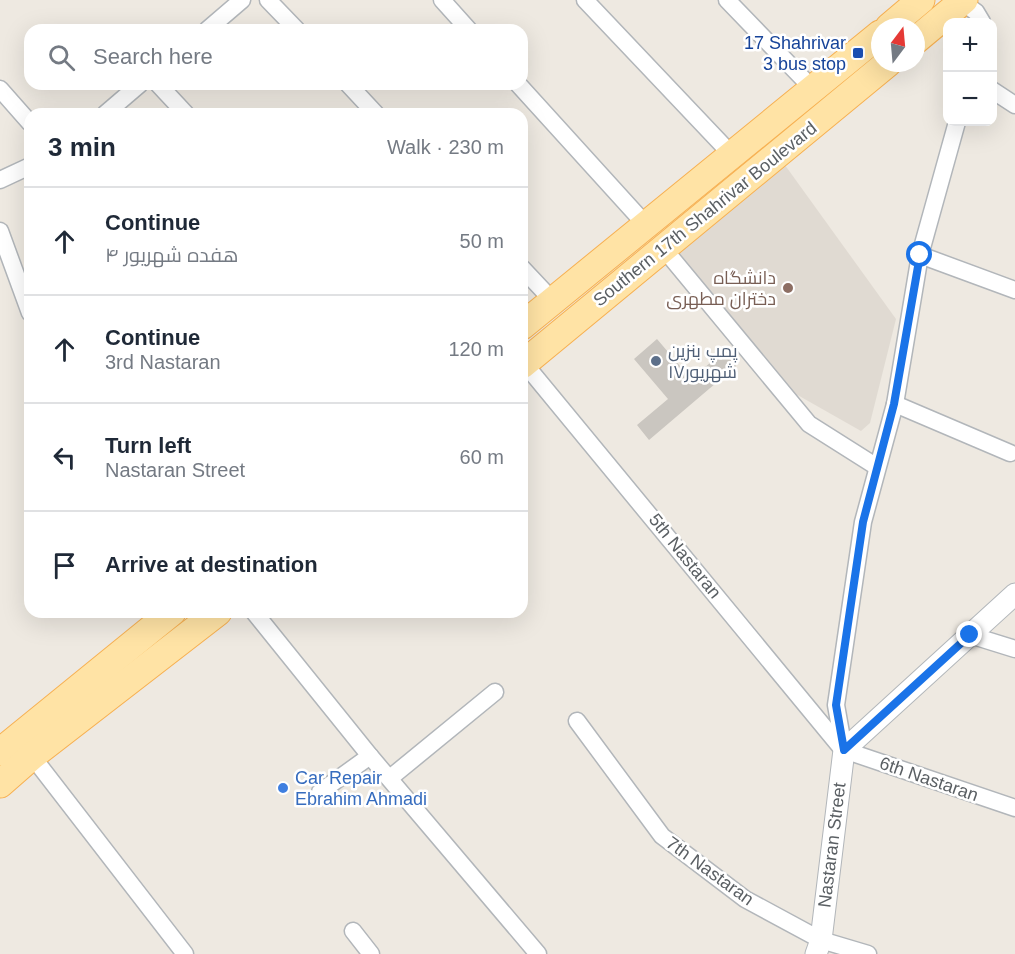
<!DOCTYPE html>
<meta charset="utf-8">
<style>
body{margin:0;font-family:Arial,Cairo,sans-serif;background:#f2f2f3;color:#1f2937}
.controls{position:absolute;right:18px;top:18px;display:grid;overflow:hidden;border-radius:12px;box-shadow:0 6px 24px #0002}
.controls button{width:54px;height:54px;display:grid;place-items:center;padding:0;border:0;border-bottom:2px solid #e0e1e3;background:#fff;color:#1f2937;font:30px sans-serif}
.compass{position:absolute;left:871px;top:18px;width:54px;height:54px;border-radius:50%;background:#fff;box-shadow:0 6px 24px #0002;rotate:16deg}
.stop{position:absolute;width:18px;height:18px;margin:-14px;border:4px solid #1a73e8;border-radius:50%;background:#fff}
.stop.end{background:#1a73e8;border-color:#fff;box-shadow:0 2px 6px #0008}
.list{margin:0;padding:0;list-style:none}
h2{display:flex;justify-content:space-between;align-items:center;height:78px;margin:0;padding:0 24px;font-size:26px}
h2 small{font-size:20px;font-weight:400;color:#747a83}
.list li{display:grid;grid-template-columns:39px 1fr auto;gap:18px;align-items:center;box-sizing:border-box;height:108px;padding:0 24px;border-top:2px solid #e0e1e3}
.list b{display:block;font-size:22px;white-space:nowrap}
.list p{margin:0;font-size:20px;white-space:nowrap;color:#747a83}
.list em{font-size:20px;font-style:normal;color:#747a83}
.icon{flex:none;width:33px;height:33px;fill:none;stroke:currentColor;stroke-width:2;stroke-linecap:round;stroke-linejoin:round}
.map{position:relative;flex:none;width:1015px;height:954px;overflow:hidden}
.search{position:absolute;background:#fff;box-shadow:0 6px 24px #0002;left:24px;top:24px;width:504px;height:66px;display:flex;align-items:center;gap:15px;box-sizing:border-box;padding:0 21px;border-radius:18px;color:#747a83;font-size:22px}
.panel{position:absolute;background:#fff;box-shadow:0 6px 24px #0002;left:24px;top:108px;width:504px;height:510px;border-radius:18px}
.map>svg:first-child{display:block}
</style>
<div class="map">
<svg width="1015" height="954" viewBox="0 0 1015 954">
<rect width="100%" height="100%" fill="#eee9e1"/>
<!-- education -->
<polygon fill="#e0dad2" points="782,161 896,319 870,423 861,431 794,393 675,258 677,246"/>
<!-- building -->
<polygon fill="#cac6c0" points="657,339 691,379 723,352 736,366 649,440 637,425 668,399 634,359"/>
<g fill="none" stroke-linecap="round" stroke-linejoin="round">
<!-- minor casing -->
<g stroke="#b2b6ba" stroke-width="19">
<g id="minor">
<polyline points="268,0 297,30"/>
<polyline points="442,0 469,30"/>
<polyline points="585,0 732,155"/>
<polyline points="727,0 813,89"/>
<polyline points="962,2 976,12 982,22"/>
<polyline points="207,30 242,0"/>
<polyline points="158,84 186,114"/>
<polyline points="348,84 376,114"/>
<polyline points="518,84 646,225"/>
<polyline points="0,89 30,123"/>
<polyline points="992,90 1015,105"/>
<polyline points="105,114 140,84"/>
<polyline points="0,180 30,166"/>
<polyline points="0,231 30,313"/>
<polyline points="664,249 809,424 877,467"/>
<polyline points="920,255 1015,290"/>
<polyline points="522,268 553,301"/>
<polyline points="524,363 843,750"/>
<polyline points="895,404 1010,453"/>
<polyline points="254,612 370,756 538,954"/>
<polyline points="970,635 1015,649"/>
<polyline points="577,721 662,836 745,899 821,940 868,954"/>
<polyline points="844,750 836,705 863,522 895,404 920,255 957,122"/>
<polyline points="844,750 1015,808"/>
<polyline points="32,756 185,954"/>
<polyline points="390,778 495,692"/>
<polyline points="320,792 370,756"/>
<polyline points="353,931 371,954"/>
</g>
</g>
<!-- tertiary casing -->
<g stroke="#b2b6ba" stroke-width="23">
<polyline id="tertiary" points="816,954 821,940 844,750 1015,594"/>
</g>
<!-- primary casing -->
<g stroke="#f7b051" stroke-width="29">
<g id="primary">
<polyline points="889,27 921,0"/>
<polyline points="916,40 964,0"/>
<polyline points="522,326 880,34"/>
<polyline points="522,365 888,63"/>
<polyline points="0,752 172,612"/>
<polyline points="0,784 32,756 218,612"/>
</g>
</g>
<!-- minor -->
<use href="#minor" stroke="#fff" stroke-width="16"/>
<!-- tertiary -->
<use href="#tertiary" stroke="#fff" stroke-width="21"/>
<!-- primary -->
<use href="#primary" stroke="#ffe3a5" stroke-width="27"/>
</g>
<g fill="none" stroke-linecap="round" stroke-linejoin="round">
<!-- route -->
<polyline stroke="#1a73e8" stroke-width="8" points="920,255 894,404 863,522 836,705 844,750 970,635"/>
</g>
<!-- markers -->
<rect fill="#1a4fb4" stroke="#fff" stroke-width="2" x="852" y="47" width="12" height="12" rx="3"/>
<circle fill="#8d6e63" stroke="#fff" stroke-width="2" cx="788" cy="288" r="6"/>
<circle fill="#5c6f8a" stroke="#fff" stroke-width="2" cx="656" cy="361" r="6"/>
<circle fill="#3f7fe0" stroke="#fff" stroke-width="2" cx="283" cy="788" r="6"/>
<g text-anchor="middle" stroke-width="5" stroke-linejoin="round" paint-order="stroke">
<!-- transit labels -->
<g font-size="18" fill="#164399" stroke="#fff" text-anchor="end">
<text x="846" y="49">17 Shahrivar<tspan x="846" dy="21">3 bus stop</tspan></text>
</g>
<!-- street labels -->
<g font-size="18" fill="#5a5f63" stroke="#fff">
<text transform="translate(705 214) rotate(-39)" y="6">Southern 17th Shahrivar Boulevard</text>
<text transform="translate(685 556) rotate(51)" y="6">5th Nastaran</text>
<text transform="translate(929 779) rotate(19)" y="6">6th Nastaran</text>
<text transform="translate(832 845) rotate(-83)" y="6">Nastaran Street</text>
<text transform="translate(710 871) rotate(36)" y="6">7th Nastaran</text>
</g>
<!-- education labels -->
<g font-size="18" fill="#785e54" stroke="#fff" text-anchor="end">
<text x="776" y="284">دانشگاه<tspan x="776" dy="21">دختران مطهری</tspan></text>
</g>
<!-- service labels -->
<g font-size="18" fill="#4e5e75" stroke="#fff" text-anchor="start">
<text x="668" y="357">پمپ بنزین<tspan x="668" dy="21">۱۷شهریور</tspan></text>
</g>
<!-- shop labels -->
<g font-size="18" fill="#366cbe" stroke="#fff" text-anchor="start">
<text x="295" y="784">Car Repair<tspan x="295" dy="21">Ebrahim Ahmadi</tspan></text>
</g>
</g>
</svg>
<div class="controls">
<button>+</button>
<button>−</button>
</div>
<svg class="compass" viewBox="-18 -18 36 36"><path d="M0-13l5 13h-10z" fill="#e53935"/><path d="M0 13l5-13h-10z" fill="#747a83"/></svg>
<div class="stop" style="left:920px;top:255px"></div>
<div class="stop end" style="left:970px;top:635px"></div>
<div class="search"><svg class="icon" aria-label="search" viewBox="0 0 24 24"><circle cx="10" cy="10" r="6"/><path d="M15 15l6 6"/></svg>Search here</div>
<section class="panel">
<h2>3 min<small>Walk · 230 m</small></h2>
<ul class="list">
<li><svg class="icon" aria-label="ahead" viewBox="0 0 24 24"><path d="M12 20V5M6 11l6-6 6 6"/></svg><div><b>Continue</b><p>هفده شهریور ۴</p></div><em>50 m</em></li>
<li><svg class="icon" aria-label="ahead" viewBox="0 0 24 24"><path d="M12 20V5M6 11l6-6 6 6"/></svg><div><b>Continue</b><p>3rd Nastaran</p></div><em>120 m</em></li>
<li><svg class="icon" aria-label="left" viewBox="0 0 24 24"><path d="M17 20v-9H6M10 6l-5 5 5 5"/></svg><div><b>Turn left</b><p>Nastaran Street</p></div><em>60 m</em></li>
<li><svg class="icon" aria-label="arrive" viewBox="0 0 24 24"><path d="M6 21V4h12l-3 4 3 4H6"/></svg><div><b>Arrive at destination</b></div></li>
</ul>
</section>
</div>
